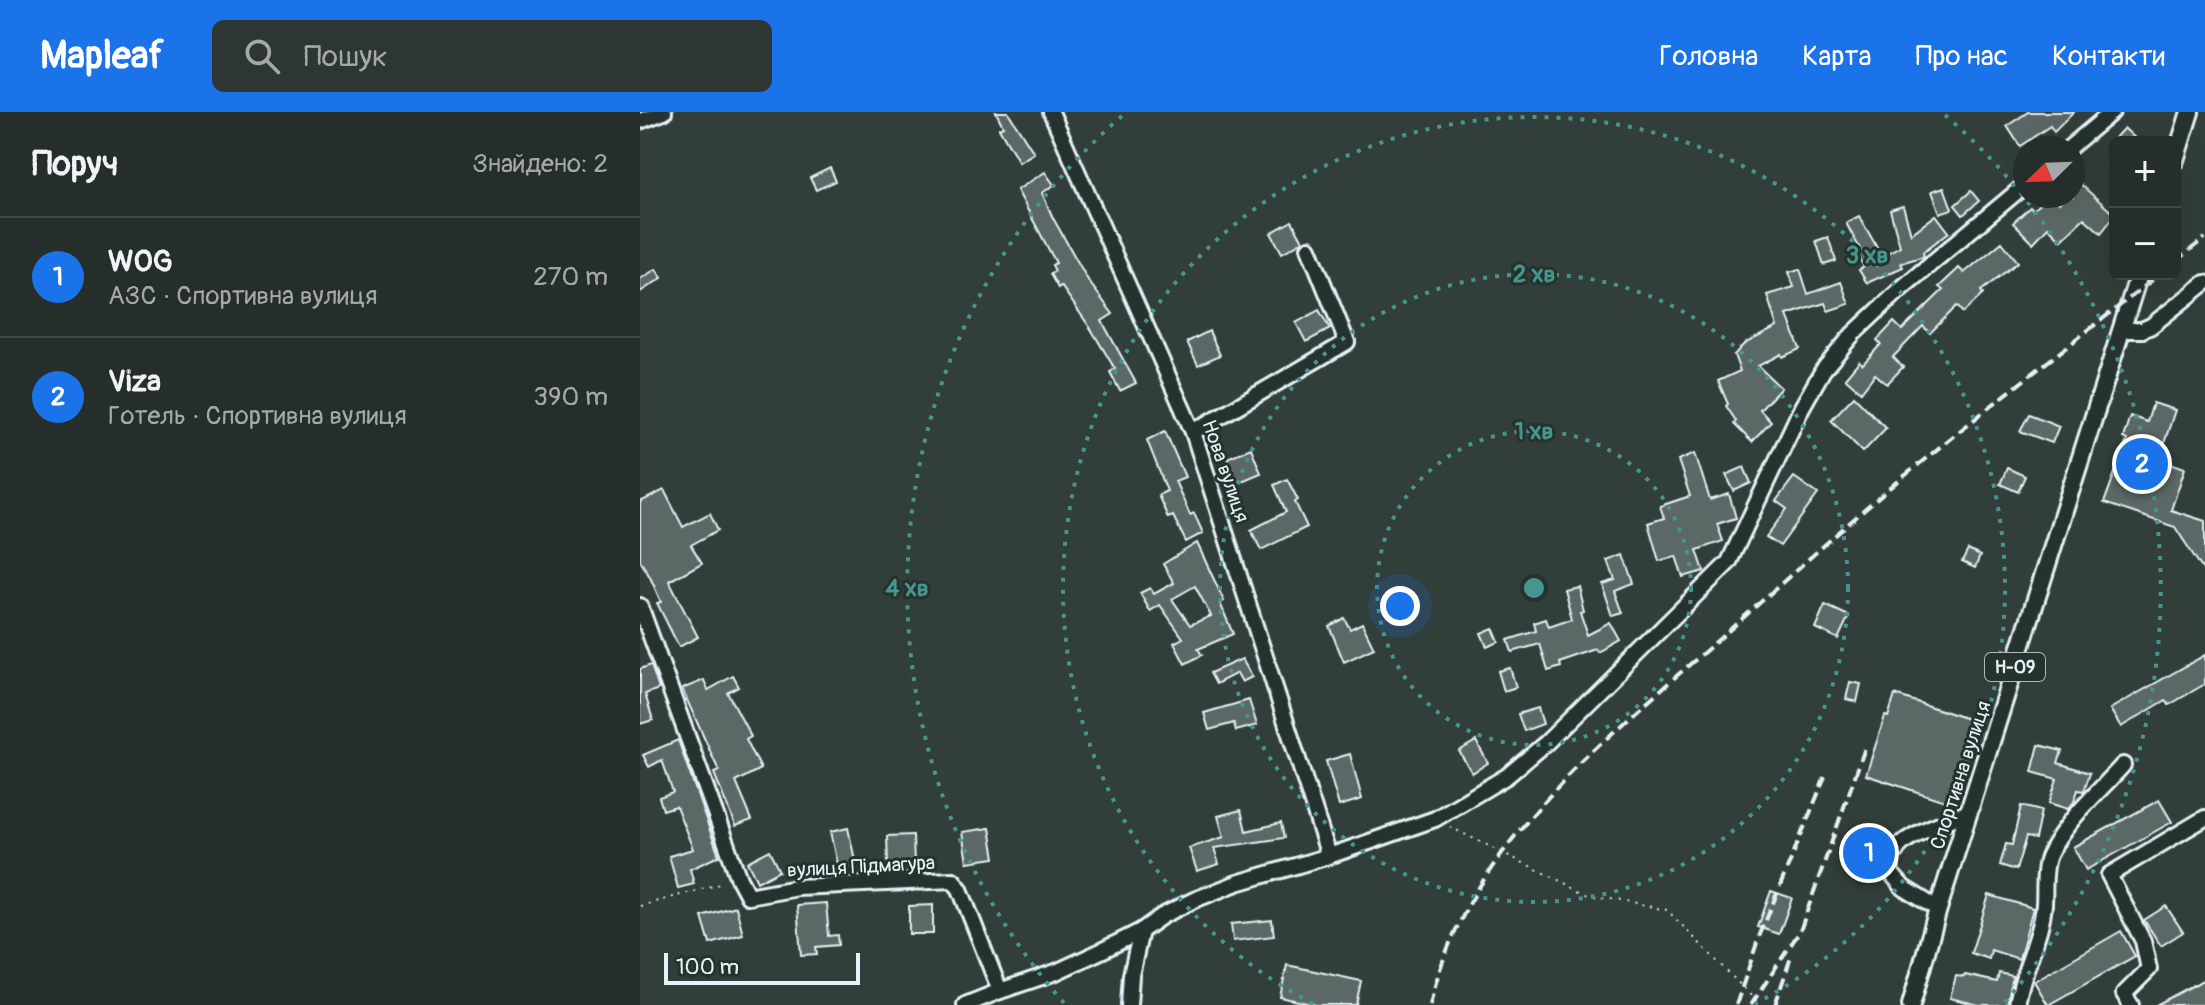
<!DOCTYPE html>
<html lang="uk">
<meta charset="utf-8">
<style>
body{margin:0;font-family:Pangolin,sans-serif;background:#2e3633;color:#f1f3f6}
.controls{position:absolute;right:24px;top:24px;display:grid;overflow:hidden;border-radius:12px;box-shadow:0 8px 32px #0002}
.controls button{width:72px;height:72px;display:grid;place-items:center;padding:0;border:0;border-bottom:2px solid #424a47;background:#262e2b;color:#f1f3f6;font:40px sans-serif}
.compass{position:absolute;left:1373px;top:24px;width:72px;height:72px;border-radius:50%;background:#262e2b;box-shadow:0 8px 32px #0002;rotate:247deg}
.scale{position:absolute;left:24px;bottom:20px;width:196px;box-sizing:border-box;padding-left:8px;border:4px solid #e8f1f8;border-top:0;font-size:22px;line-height:28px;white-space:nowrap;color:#e8f1f8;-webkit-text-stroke:6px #26332d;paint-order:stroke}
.you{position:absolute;left:760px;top:494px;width:28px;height:28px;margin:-20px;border:6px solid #fff;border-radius:50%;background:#1a73e8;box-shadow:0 0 0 12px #1a73e833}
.badge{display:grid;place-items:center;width:52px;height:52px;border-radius:50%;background:#1a73e8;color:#fff;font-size:26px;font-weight:700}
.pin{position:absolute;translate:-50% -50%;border:4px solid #fff;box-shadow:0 2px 8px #0006}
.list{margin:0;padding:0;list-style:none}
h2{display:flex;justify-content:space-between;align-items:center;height:104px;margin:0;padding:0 32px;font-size:34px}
h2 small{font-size:26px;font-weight:400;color:#a4a8a9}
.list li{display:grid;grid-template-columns:52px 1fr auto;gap:24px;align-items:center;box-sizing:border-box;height:120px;padding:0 32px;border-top:2px solid #424a47}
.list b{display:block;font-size:30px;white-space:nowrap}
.list p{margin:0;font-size:26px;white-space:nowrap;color:#a4a8a9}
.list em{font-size:26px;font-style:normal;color:#a4a8a9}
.icon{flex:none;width:44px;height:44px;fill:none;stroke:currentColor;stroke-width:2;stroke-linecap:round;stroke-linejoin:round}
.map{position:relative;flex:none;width:1565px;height:893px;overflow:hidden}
header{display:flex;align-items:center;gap:48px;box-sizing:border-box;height:112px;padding:0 40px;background:#1a73e8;color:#fff}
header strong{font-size:38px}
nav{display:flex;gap:44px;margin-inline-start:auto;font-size:28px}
.search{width:560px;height:72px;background:#2e3633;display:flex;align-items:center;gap:20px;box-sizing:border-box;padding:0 28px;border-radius:12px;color:#a4a8a9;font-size:30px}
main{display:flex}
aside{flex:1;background:#262e2b}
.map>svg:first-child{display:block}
</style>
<header>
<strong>Mapleaf</strong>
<div class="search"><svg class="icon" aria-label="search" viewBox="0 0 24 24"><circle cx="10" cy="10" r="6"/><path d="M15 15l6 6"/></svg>Пошук</div>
<nav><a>Головна</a><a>Карта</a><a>Про нас</a><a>Контакти</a></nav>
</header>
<main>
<aside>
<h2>Поруч<small>Знайдено: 2</small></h2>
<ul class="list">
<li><span class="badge">1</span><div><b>WOG</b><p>АЗС · Спортивна вулиця</p></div><em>270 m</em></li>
<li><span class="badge">2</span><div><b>Viza</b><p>Готель · Спортивна вулиця</p></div><em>390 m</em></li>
</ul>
</aside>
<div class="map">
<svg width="1565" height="893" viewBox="0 0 1565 893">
<rect width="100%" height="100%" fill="#323e39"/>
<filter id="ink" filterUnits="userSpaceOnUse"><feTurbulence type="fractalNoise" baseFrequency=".0125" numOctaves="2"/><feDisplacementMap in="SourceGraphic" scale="16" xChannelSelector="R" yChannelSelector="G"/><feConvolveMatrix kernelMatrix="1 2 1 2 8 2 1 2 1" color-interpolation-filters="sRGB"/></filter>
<g filter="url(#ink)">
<!-- building -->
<g fill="#5c6865" stroke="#e8f1f8" stroke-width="2" fill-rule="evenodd">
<polygon points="356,0 368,0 394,41 379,50 359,16 363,14"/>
<polygon points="1388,0 1434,0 1414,20 1410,14 1380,34 1367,14"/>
<polygon points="1484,16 1499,30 1471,30"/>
<polygon points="190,56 196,69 176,78 170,66"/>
<polygon points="405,60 414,73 402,81 413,106 449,170 473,202 462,209 496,271 480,279 470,260 475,257 451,217 421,174 418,176 410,162 415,159 412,153 416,151 377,78"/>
<polygon points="1438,70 1475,103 1461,121 1444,106 1421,128 1408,115 1393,131 1373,111 1390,95 1393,98 1407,84 1412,84 1419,91 1425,84 1433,84 1433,76"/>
<polygon points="1304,75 1312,97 1300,101 1292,79"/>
<polygon points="1331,79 1339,89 1323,103 1315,93"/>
<polygon points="1263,94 1271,122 1296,103 1309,120 1283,140 1284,144 1261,151 1263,155 1227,171 1219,158 1224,155 1216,140 1220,137 1206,111 1219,104 1242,144 1260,134 1250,98"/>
<polygon points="652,109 663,129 642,141 631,121"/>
<polygon points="1188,125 1196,149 1184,153 1176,129"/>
<polygon points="1362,130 1378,150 1341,179 1343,182 1323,201 1317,194 1290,221 1283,214 1253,245 1263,255 1247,272 1235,262 1221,280 1205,266 1219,249 1223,252 1241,232 1237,228 1254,210 1262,218 1303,178 1299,175 1319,156 1324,161"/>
<polygon points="16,157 22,166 0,180 0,167"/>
<polygon points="1160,157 1168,182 1201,170 1209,192 1188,199 1185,191 1147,203 1160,237 1142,245 1141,242 1118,254 1141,276 1120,298 1131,310 1112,330 1094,312 1096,309 1086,294 1088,292 1078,269 1100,259 1094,243 1104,232 1137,215 1127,183 1154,175 1149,160"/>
<polygon points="679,198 690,217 666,230 656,211"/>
<polygon points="569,219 580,243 558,253 547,230"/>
<polygon points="1214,284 1246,316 1223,340 1191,308"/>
<polygon points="1513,291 1535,298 1519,347 1545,356 1531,398 1565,409 1565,461 1535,415 1464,391 1487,328 1483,326 1490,304 1507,310"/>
<polygon points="1389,302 1419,314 1412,331 1380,319"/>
<polygon points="525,319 545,365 535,369 550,403 554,401 563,421 546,430 533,404 528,406 518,383 527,379 507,328"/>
<polygon points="611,336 621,361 597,371 587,346"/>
<polygon points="1055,341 1070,388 1089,382 1096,406 1077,412 1083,429 1057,438 1064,459 1043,465 1036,444 1019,449 1008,411 1024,406 1020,394 1050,384 1038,348"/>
<polygon points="1104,355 1111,371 1094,379 1086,363"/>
<polygon points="1367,356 1385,364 1378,380 1360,372"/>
<polygon points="1154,365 1178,382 1140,434 1126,425 1147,397 1136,389"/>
<polygon points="647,367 658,388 655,390 667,415 621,438 611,418 646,400 634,373"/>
<polygon points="24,378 43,415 70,401 78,418 51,433 62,451 29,469 58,525 39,535 17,491 21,490 10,465 0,448 0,390"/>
<path d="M557 431 584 489 580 491 593 522 558 537 562 543 545 552 534 531 543 526 520 493 510 499 500 481 510 476 514 482 534 471 523 452ZM555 474 571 504 550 513 532 487Z"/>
<polygon points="1328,438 1340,444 1335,456 1322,450"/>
<polygon points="984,443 994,472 975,479 983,501 973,504 962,472 975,468 968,449"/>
<polygon points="937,474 943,498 940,499 948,523 971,511 981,529 960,541 958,538 920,551 921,555 908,559 900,532 872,540 868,528 896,519 894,511 906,507 909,515 932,507 924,477"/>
<polygon points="1185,493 1209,504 1198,527 1175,516"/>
<polygon points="704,506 710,517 722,511 734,536 704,550 689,514"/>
<polygon points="853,516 859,530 847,535 841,521"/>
<polygon points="1565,543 1565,572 1529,593 1526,588 1481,615 1470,597"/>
<polygon points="602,547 612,565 602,570 597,561 576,572 570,561"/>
<polygon points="11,553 19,577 5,582 13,608 0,612 0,557"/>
<polygon points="870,556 876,575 864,579 858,559"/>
<polygon points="93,564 99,575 88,581 111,624 106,627 121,657 96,670 112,708 95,714 74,661 79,659 42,577 64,568 68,578"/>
<polygon points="1210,570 1221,572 1217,590 1206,587"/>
<polygon points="1255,583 1334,609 1326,631 1331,633 1311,691 1226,663 1245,604 1248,605"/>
<polygon points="609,588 617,613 596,619 594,611 569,618 564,601"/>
<polygon points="898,596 903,612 884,619 878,602"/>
<polygon points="38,628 79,744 50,757 54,772 38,776 29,744 53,737 36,694 23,698 19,685 33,680 22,648 9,655 3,643"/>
<polygon points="836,629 848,651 832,661 819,639"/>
<polygon points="1399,633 1422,639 1418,651 1450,661 1444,679 1438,678 1434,690 1428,697 1409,691 1417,667 1392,660"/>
<polygon points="710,642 722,687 699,694 686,649"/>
<polygon points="1519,688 1532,710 1446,758 1433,735"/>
<polygon points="1381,694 1401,699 1395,727 1386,725 1376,758 1360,753 1366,732 1372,733"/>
<polygon points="601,698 606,719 641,711 644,726 574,736 579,752 557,759 549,736 584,725 578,704"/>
<polygon points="208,716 216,753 198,757 190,720"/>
<polygon points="350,716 355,746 327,750 322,720"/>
<polygon points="273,723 274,753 248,754 247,724"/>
<polygon points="1226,727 1247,736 1248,745 1241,751 1233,749 1232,752 1219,748"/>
<polygon points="130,738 140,758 117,770 107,750"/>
<polygon points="1131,779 1152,786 1139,822 1118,815"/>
<polygon points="1349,783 1393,796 1379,847 1351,838 1349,847 1331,841"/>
<polygon points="186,791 189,824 198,823 199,833 176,835 177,842 161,843 157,793"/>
<polygon points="293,793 293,822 269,822 269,794"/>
<polygon points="1526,794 1543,820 1521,834 1504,808"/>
<polygon points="96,795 103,823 70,832 62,805"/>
<polygon points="632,808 634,824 593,829 591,812"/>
<polygon points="1481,819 1495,844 1408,893 1394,869"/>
<polygon points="647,853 721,869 716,893 676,893 640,885"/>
<polygon points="1359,861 1373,864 1367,893 1339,893 1310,886 1316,864 1324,865 1325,863 1357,870"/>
<polygon points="1565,867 1565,893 1516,893"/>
</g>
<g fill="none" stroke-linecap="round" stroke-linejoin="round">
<!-- minor casing -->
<g stroke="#e8f1f8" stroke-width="20">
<g id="minor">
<polyline points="411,0 553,320 689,744"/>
<polyline points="0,9 24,0"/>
<polyline points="1429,36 1472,0"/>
<polyline points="1481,218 1502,218 1511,214 1565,171"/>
<polyline points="553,320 707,230 669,136"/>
<polyline points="0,494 99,767 108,784 157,775 313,768 320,777 360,879 416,860 461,839 501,819 522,804 554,788 597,771 689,744 795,707 867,664 906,631 1089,450 1162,295 1183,258 1213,222 1263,175 1385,73"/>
<path d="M1256 739C1263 723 1311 708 1329 700"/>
<polyline points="1251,754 1250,760 1264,776 1298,797"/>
<polyline points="325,893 360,879"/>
<polyline points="489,893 491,863 501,819"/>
<path d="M1377 893C1382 857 1401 827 1404 792 1405 778 1403 756 1409 743 1425 709 1458 681 1483 653"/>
<polyline points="1491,893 1484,882 1509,857 1503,829 1469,763 1565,706"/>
</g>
</g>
<!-- major casing -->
<g stroke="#e8f1f8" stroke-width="22">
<g id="major">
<polyline points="1535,48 1550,0"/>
<polyline points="1271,893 1298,797 1499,162"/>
</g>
</g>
<!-- path -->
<g stroke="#e8f1f8" stroke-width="2" stroke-dasharray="2 6" stroke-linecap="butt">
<polyline points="810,715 949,783 1027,798 1120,893"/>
<polyline points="0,794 84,771"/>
</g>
<!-- minor -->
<use href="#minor" stroke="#26332d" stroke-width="14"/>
<!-- major -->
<use href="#major" stroke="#26332d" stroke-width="16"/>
<!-- rail -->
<g stroke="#e8f1f8" stroke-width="4" stroke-dasharray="12 6" stroke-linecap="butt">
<polyline points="1535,150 1565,126"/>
<path d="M790 893C827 729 977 618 1095 513 1138 475 1179 437 1222 400 1318 317 1420 241 1520 162"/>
<polyline points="1096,893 1119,825 1185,665"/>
<polyline points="1111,893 1160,819 1226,633"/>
<polyline points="1135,893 1151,845"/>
</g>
</g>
</g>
<!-- distance rings -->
<g fill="none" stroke="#459590" stroke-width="4" stroke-dasharray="4 8">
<circle cx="894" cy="476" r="157"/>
<circle cx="894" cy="476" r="314"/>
<path d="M673 892A471 471 0 1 1 1115 892"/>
<path d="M424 891A627 627 0 0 1 483 3M1305 3A627 627 0 0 1 1364 891"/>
</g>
<g text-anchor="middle" stroke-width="6" stroke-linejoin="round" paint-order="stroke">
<!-- shield labels -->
<rect fill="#26332d" stroke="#aeb8bb" stroke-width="2" x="1345" y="541" width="60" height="28" rx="6"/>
<g font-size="18" font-weight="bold" fill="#e8f1f8">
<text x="1375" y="561">Н-09</text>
</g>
<!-- street labels -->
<g font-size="20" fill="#e8f1f8" stroke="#26332d">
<text transform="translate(586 359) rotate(71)" y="7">Нова вулиця</text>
<text transform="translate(1320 663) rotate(-72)" y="7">Спортивна вулиця</text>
<text transform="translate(221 754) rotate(-3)" y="7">вулиця Підмагура</text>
</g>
</g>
<circle cx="894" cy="476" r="12" fill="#459590" stroke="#26332d" stroke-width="4"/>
<g font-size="24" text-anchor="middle" font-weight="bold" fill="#459590" stroke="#26332d" stroke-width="6" stroke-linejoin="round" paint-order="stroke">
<text x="1227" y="151">3 хв</text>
<text x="894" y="170">2 хв</text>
<text x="894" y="327">1 хв</text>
<text x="267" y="484">4 хв</text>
</g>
</svg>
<div class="controls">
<button>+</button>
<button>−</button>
</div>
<svg class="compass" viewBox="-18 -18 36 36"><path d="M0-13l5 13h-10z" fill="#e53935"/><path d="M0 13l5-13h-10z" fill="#a4a8a9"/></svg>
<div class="scale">100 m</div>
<div class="you"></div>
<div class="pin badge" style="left:1229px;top:741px">1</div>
<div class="pin badge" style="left:1502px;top:352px">2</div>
</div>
</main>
